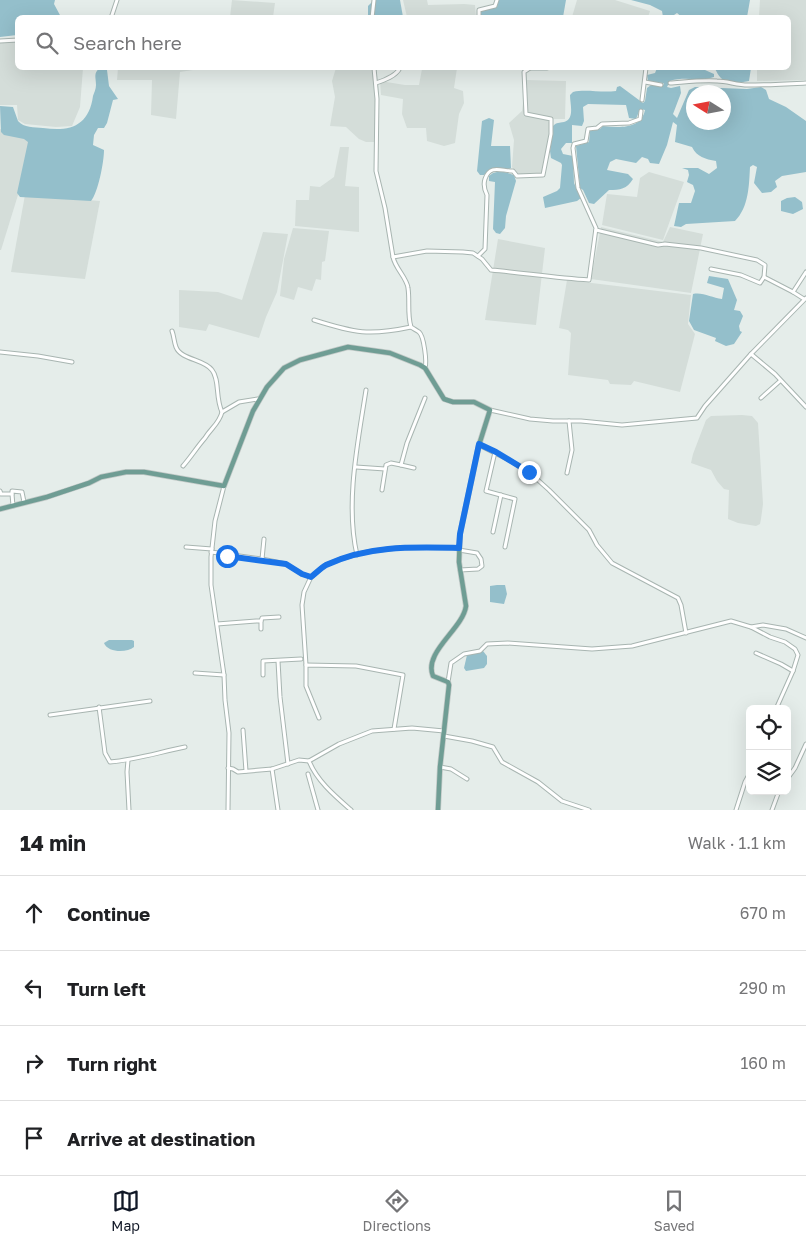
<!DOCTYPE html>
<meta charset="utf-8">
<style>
body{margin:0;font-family:"Golos Text",sans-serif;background:#f6f6f6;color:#202124}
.controls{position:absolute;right:15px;bottom:15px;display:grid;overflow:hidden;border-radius:8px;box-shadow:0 5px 20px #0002}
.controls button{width:45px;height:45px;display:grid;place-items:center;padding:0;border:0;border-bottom:1px solid #e0e0e0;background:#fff;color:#202124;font:25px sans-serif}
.compass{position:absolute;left:686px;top:85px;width:45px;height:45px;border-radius:50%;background:#fff;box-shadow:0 5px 20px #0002;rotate:281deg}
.stop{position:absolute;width:15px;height:15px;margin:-11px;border:4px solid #1a73e8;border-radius:50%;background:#fff}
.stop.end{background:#1a73e8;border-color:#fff;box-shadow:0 1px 5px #0008}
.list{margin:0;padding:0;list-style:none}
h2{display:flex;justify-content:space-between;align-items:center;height:65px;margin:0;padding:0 20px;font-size:21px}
h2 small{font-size:16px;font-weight:400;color:#757577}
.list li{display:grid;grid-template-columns:32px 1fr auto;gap:15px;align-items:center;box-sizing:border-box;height:75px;padding:0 20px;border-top:1px solid #e0e0e0}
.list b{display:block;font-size:19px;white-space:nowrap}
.list em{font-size:16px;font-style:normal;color:#757577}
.icon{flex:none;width:28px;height:28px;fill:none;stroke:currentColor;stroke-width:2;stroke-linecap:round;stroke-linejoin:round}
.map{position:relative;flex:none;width:806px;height:810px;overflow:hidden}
.search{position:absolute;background:#fff;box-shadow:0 5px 20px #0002;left:15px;right:15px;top:15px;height:55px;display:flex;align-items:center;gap:12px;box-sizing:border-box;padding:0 18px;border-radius:8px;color:#757577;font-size:19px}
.sheet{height:365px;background:#fff}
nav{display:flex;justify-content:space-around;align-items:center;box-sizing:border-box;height:70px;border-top:1px solid #e0e0e0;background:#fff;font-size:14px;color:#757577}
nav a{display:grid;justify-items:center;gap:2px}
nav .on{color:#111827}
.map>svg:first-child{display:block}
</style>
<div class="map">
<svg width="806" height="810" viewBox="0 0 806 810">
<rect width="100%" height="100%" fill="#e5edea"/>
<!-- built -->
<g fill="#d4ddd9">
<polygon points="232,0 275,3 273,17 230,17"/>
<polygon points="403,0 427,0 428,5 464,4 475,5 476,17 407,17"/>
<polygon points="577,0 615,0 650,11 648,17 572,17"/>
<polygon points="760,0 806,0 806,80 757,81 757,68 788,68 788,18 759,17"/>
<polygon points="17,39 18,68 83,68 80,107 72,126 56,127 25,124 18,120 17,105 0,105 0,41"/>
<polygon points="118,68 199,68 199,69 180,72 176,119 151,115 152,80 117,80"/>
<polygon points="336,68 374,68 373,81 378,97 378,142 366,142 359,139 346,127 330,126 335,97 332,81"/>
<polygon points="430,68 457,68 454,88 463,91 464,103 459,114 455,143 444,146 427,141 426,128 407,128 402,114 403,99 381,95 380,81 405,85 419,85 422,69"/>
<polygon points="526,80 566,81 565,119 550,119 548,144 542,174 518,175 512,167 514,140 509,123 522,111"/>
<polygon points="0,129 35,140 1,250 0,250"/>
<polygon points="340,147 349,147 345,186 359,187 359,232 295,226 296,200 309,200 310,186 320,187 334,177"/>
<polygon points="649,172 684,182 663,240 602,225 607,194 637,197 640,178"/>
<polygon points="25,195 100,201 85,279 11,272"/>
<polygon points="601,227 663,242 670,227 703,234 691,293 591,279"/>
<polygon points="293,228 329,231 325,261 322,262 321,280 316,279 312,291 298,287 294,300 280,296 284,259"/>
<polygon points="263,232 288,234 277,292 266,317 259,338 209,324 206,331 179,327 179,290 218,292 242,300"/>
<polygon points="498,239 545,248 536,325 485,320"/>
<polygon points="567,280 691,295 688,324 695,334 680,392 634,381 631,385 610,384 608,380 568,375 571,333 568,330 559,328"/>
<polygon points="742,415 752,416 758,423 763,504 761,519 760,524 756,526 738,523 728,519 729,490 724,489 717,481 711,470 691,463 693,454 706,420 711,416"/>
</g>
<!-- water -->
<g fill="#94bfcb" fill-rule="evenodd">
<polygon points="0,0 55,0 54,4 61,17 18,18 17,35 0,37"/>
<polygon points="374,0 400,0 403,17 368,17 368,6"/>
<polygon points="498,0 566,0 563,17 481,17 481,11 497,7"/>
<polygon points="631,0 750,0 747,17 683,18 677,13 671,17 663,17 662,11 650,5"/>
<path d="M100 68 107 70 109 86 118 99 113 100 107 123 104 128H98L94 135 93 145 104 150C104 162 98 193 91 201L20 197 17 193 28 142 24 139 4 135 1 132 0 106 13 107 18 121C24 128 34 127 43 128 70 132 89 126 93 96 94 93 96 89 96 85 96 77 93 73 100 68Z"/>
<path d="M657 68H751L749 81C741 83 726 84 720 77 718 75 717 72 715 69L706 68 705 70 714 74V77C700 82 685 76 670 81L667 87 671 88 680 86 681 93 673 114 677 118 689 90 695 87 747 89 761 87 766 90 769 99 786 107 806 121V172L782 176 775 181 777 187 771 192 762 193 754 183 757 167 753 165 750 167C749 185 749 207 735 221L686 224 681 227 674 226 679 203H691L695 191 693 185 687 182 689 175 688 170 682 168H698L709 174 717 168 716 161C705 159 697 157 692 147L675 142 677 125 673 122 667 145 659 164 650 163 648 159 642 157 636 163 616 159 610 162 607 170 628 174 633 179C627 189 620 190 609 190L594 204 589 203 583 190 580 188 576 146 589 142 590 131 600 129 603 126C620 128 641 129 645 110L640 109 636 119 629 118 626 105 588 104 583 107 584 121 582 126 572 125V143H566L561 149 563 154 573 156 574 183 581 198 577 201 545 208 543 197 557 191 560 188 562 165 561 163 551 158 550 151 553 126C557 122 559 123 564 122 575 119 570 104 570 95L573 92C586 89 601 93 616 91L617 87 620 86 643 103 645 101 647 88 651 85 661 87 664 84 663 83 648 81 647 75 655 73ZM694 92H724V122H694Z"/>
<path d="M489 118 494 120 491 146H510L511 168 509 169C498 169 492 165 484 175H480L477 171 482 121Z"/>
<polygon points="501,171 514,175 516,181 506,216 505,228 500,234 496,233 493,229 495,182 489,181 489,176 493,173"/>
<polygon points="795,197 802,202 803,209 793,214 781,211 781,201 787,198"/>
<path d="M709 276 728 279 737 300 734 310 740 311 743 316 739 326 740 331 742 332 734 344 726 346 715 341 716 338 694 330 689 321 693 294C703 292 712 298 722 299L724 288 707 283Z"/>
<polygon points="497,585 505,585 507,594 504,604 490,602 490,586"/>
<path d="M109 640H132L134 641V647C127 653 108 653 104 643Z"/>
<polygon points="483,651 487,656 487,664 484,668 466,671 464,668 467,655"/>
</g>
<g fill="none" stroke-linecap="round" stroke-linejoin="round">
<!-- minor casing -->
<g stroke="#a8b5b1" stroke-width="5">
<g id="minor">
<polyline points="111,18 117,0"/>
<polyline points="372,18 374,0"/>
<polyline points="479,18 479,10 495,6 497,0"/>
<polyline points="0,41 18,40"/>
<path d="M374 68 377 99 376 171 385 208 393 257 427 251 463 252 473 253 482 259 491 270C524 273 556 278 589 280L596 228 578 188 573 148 574 144 586 141 588 129 597 128 602 124 629 123 640 119 641 111"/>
<polyline points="531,68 547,68"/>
<polyline points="645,82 661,85"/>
<path d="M376 83C385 80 396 76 400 68"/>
<path d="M670 83C685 82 701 80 717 81 727 81 737 85 748 85 767 85 786 84 806 83"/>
<polyline points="642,100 646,68"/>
<polyline points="596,230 658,245 665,244 701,248 757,260 765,265 764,277 760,283 741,275 711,269"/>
<path d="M478 256 485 249 487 195C484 189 483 185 485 179 490 164 501 171 513 171L517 176 543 175 551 134V119L526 114 524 72 530 68"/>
<path d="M393 257C395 268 407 278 408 288 410 301 407 314 411 327 414 329 416 330 419 332 424 336 427 362 425 368"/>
<polyline points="764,277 793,292 804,299"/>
<polyline points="793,292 806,272"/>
<path d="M314 320C355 333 369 336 411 327"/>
<path d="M172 331C174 336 174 342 176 347 181 360 204 359 212 370 220 380 215 397 222 412"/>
<polyline points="0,352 38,356 72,362"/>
<polyline points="751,354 775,374 806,407"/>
<polyline points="761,398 780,381"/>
<polyline points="490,410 530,419 553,421 581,421 622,425 697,418 705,406 751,354 806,298"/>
<polyline points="479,445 509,460 529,472 549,490 589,530 597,545 612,563 678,598 681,605 686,633"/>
<polyline points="495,452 486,491 515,499 505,547"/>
<polyline points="401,465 414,468"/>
<path d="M183 466C191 457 197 447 205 438 211 428 219 424 222 412L239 402 258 399"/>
<polyline points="356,467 385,469"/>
<polyline points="567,473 572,450 569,421"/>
<polyline points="224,486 215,521 211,557 211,585 224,675 225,700 229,733 228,810"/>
<polyline points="382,490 386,465 391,463 401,465 407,443 425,398"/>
<polyline points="0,491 1,494 12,494 13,506"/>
<polyline points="12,494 12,491 22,492 24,502"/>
<polyline points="493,532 501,495"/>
<polyline points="186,547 212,549"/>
<polyline points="459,550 477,553 481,559 482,566 478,569 460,570"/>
<polyline points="211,552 262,559 264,539"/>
<path d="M357 555C345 503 358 442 366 390"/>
<path d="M262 559 286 564 302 574 311 577C316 573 321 568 326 565 368 545 413 547 459 548"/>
<polyline points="261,621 262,618 279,617"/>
<polyline points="217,624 256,621 261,621 261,629"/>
<polyline points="751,627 770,637 785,642 795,649 798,655 793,671 776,709"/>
<polyline points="756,653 781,664 793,671"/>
<polyline points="278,661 280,697 288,764"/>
<polyline points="306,665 302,605 304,592 311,577"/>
<polyline points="195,673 224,675"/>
<polyline points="263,675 263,661 301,659"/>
<polyline points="448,682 451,663 464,654 480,651 487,644 508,643 592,649 632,646 731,621 751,627 763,625 786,629 806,638"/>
<path d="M99 707 105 753 110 762C135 760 160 752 185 747"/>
<polyline points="50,715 150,701"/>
<polyline points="319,718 306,686 306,665 356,666 403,675 394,729"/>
<polyline points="243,730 246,771"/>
<polyline points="444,736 472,741 493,747 502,762 538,782 562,801 589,810"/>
<polyline points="128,760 127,772 129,810"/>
<path d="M309 761C317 781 335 796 351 810"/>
<polyline points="440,767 451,769 467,779"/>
<polyline points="228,768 233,769 238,772 272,769 299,760 309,761 339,744 372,731 412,728 444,731"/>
<polyline points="272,769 278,810"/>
<polyline points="308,774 318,810"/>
<polyline points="787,779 795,768 806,744"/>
<polyline points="736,810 745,782 750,773"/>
<polyline points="772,810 779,791"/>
</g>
</g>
<!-- major casing -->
<g stroke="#c2c9c7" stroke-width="6">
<path id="major" d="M0 509 47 497 89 483 101 477 126 472H144L224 486 253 411 267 387 284 368 300 360 348 347 390 353 420 365 425 368 444 399 453 402H474L490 410 479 445 460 534 459 562 466 606C463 629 423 652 433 676L448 682 449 685 440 767 438 810"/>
</g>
<!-- minor -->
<use href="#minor" stroke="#fff" stroke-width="3"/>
<!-- major -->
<use href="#major" stroke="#6f9d94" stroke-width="4.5"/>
</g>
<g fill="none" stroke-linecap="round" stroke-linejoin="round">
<!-- route -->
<path stroke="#1a73e8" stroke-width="6" d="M227 556 286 564 302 574 311 577C316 573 321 568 326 565 368 545 413 547 459 548L460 534 479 444 496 452 529 472"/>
</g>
</svg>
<div class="controls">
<button><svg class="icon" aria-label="locate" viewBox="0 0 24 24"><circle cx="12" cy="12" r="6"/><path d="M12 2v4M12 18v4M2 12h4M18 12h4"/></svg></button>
<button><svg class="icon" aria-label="layers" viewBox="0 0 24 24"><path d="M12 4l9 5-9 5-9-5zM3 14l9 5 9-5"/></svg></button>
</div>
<svg class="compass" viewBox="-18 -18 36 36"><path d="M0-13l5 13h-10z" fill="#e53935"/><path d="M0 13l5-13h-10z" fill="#757577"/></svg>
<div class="stop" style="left:227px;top:556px"></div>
<div class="stop end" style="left:529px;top:472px"></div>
<div class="search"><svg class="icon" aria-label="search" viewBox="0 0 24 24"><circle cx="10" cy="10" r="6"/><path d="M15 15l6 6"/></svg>Search here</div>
</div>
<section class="sheet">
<h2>14 min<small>Walk · 1.1 km</small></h2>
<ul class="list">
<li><svg class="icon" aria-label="ahead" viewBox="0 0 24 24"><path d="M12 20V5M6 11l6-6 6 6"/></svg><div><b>Continue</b></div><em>670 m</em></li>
<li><svg class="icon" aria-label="left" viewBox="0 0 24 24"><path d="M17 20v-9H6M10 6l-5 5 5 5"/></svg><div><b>Turn left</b></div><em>290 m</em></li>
<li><svg class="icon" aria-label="right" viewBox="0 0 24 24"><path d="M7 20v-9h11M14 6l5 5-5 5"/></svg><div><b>Turn right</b></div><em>160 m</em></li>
<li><svg class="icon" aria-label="arrive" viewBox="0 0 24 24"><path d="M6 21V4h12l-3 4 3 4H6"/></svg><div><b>Arrive at destination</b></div></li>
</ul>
</section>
<nav>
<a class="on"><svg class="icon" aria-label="map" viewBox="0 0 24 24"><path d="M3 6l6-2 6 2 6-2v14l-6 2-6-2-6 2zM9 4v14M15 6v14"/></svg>Map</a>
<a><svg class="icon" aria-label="directions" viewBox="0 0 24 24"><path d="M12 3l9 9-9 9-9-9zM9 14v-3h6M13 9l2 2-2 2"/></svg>Directions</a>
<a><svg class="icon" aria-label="saved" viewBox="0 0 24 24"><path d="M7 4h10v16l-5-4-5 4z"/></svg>Saved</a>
</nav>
